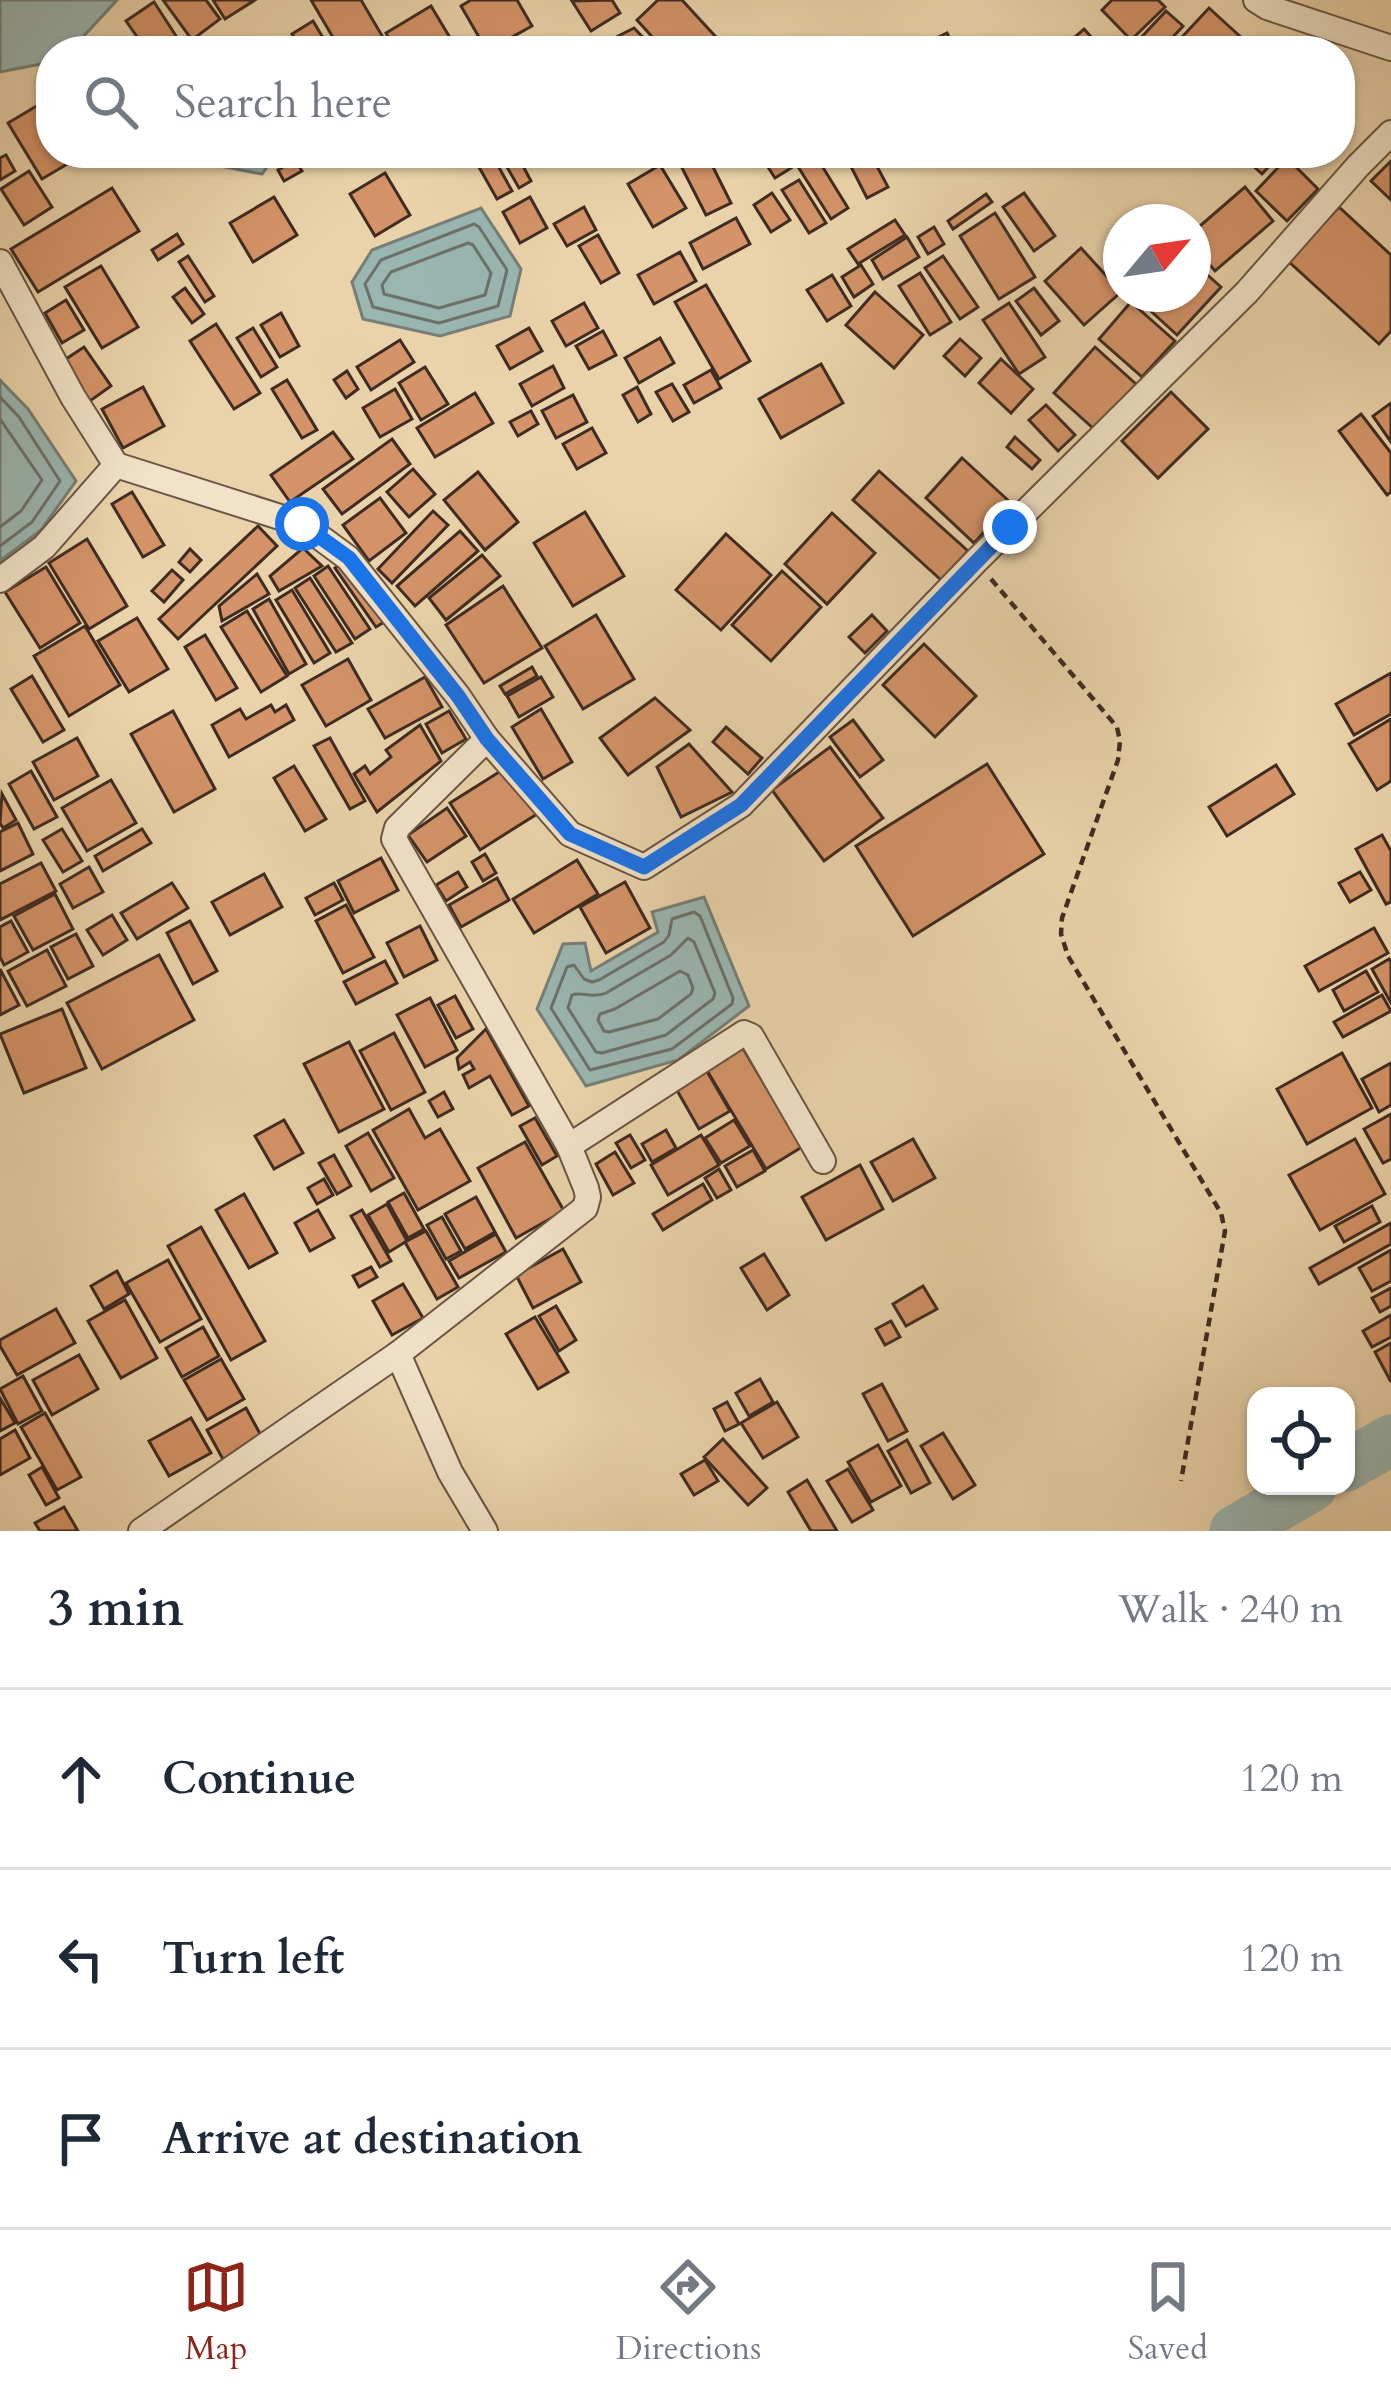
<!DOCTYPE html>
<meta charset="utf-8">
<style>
body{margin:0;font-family:Cardo,serif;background:#f6f6f7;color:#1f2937}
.controls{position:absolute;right:36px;bottom:36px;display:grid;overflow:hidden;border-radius:24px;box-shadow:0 3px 9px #0004}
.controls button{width:108px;height:108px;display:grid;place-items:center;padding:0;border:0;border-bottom:3px solid #e0e1e3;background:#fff;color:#1f2937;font:60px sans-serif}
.compass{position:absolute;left:1103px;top:204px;width:108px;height:108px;border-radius:50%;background:#fff;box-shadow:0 3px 9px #0004;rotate:61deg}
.stop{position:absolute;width:36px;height:36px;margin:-27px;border:9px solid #1a73e8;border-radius:50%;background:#fff}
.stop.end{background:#1a73e8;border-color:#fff;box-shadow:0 3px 12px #0008}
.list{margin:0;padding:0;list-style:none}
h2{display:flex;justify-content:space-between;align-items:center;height:156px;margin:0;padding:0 48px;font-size:51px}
h2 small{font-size:39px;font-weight:400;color:#747a83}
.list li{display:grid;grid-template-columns:78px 1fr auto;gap:36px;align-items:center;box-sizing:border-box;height:180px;padding:0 48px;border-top:3px solid #e0e1e3}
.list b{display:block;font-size:45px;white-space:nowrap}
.list em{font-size:39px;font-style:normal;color:#747a83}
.icon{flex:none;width:66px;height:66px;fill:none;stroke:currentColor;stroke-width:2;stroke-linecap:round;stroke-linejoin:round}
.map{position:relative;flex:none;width:1391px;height:1531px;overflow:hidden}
.search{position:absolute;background:#fff;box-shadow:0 3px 9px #0004;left:36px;right:36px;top:36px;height:132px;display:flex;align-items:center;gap:30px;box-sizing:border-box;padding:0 42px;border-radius:48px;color:#747a83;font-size:45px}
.sheet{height:696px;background:#fff}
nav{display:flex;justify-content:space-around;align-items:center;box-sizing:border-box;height:168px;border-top:3px solid #e0e1e3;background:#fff;font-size:33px;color:#747a83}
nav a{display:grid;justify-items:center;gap:6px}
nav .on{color:#8f2418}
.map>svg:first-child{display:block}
</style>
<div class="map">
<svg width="1391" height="1531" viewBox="0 0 1391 1531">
<rect width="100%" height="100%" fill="#ead3aa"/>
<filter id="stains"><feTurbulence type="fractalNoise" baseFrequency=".00167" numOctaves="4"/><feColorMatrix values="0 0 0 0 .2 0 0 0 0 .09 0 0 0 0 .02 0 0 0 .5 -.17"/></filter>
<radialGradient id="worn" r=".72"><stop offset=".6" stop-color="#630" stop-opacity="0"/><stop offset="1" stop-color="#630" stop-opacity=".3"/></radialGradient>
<!-- water -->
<g fill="#9ab6b1" stroke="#757e77" stroke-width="3">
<polygon points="0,0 117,0 70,51 51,51 51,62 0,72"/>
<polygon points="199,153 277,153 262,174 204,163"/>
<polygon points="481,208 521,269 510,316 440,336 363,319 352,282 372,250"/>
<polygon points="0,380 28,409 76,481 41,530 0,561"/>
<polygon points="704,897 749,1006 678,1060 586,1086 537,1009 563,944 585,943 591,971 658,932 652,912"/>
</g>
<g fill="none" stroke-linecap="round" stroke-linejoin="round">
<!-- shore -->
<g stroke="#6c7069" stroke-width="3">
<polygon points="474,224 479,227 507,270 498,306 439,323 373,307 365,284 381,260"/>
<polygon points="468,243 473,245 491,273 485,295 439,308 384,294 382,285 391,272"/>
<polyline points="0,397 19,417 60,481 32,522 0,546"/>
<polyline points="0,419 42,480 21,511 0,527"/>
<polygon points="694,912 700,916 733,998 732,1004 672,1049 590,1070 551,1008 567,967 574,965 584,979 592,982 599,980 664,942 669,935 672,919"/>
<path d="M688 938 694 942 715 993 713 999 666 1035 602 1053 596 1052 568 1008 572 995C581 991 593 999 606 993L671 955Z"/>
<polygon points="680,971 688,975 693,988 691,994 658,1019 609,1032 604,1031 598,1020 600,1014 615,1009"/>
</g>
<!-- river -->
<g stroke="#9ab6b1" stroke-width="51">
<polyline points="1346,1466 1391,1440"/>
<polyline points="1235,1531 1312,1486"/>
</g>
</g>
<!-- building -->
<g fill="#d49368" stroke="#3e2b21" stroke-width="3">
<polygon points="163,0 206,0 220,19 192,40"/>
<polygon points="213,0 255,0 225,19"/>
<polygon points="311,0 361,0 391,51 341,51"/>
<polygon points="471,0 517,0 532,26 487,51 461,6"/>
<polygon points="612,0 620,13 591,31 572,1"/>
<polygon points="658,0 682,0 715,36 699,51 665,51 637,20"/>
<polygon points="1112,0 1158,0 1165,7 1131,40 1102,10"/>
<polygon points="154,2 180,42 167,51 147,51 126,21"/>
<polygon points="431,6 458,51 396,51 386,33"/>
<polygon points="1209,8 1244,40 1233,51 1169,51"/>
<polygon points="1166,11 1183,26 1160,51 1145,51 1136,43"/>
<polygon points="313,21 331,51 302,51 292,34"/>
<polygon points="634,28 656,51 589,51"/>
<polygon points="1084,29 1104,51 1059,51"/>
<polygon points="947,33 956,51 910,51"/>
<polygon points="40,104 51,122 51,153 70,153 74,160 42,179 8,123"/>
<polygon points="471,153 491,153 512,191 497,199"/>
<polygon points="499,153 516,153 531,181 519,188"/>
<polygon points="702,153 706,153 731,203 706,215 680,164"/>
<polygon points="759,153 782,153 791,168 775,178"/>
<polygon points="808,153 814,153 848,208 831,219 795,162"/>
<polygon points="844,153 870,153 888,187 867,198"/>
<polygon points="1239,153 1281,153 1262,174"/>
<polygon points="6,155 15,171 0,180 0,158"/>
<polygon points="1287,158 1318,189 1287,221 1256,191"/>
<polygon points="295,160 302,171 284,181 278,170"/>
<polygon points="1391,161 1391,200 1371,181"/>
<polygon points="660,165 686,208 653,227 628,184"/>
<polygon points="29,171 52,207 24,225 1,189"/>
<polygon points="385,173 410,215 375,236 350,194"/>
<polygon points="799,180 826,223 809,233 782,190"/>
<polygon points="1245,187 1273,221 1215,271 1193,245 1193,232"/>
<polygon points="112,188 139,231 38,292 11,249"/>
<polygon points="772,193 790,220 771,232 754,205"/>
<polygon points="1024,193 1055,236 1034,251 1003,207"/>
<polygon points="986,194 992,202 953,229 948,221"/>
<polygon points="274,197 297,235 253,262 230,223"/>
<polygon points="530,197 547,228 520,243 503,212"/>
<polygon points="584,207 596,230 567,246 554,224"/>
<polygon points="1339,207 1391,255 1391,331 1379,344 1288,261"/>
<polygon points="995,213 1035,277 999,299 960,236"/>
<polygon points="736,218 750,244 703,269 690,243"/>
<polygon points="895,220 905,235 858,264 848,249"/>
<polygon points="934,227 944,244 928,254 918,237"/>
<polygon points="177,234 183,244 158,260 152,250"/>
<polygon points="598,235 619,273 601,283 579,246"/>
<polygon points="907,237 919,257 883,279 872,260"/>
<polygon points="1081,248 1121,292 1084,325 1045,281"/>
<polygon points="680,252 696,281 654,304 638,275"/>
<polygon points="188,256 214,296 205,302 179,262"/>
<polygon points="943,256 978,307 960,319 925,268"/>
<polygon points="1193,262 1221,287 1177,335 1142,303 1150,294 1193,294"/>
<polygon points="861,265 873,284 854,297 842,277"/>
<polygon points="101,266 138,327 102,348 65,287"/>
<polygon points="920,273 951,322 930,335 899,286"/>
<polygon points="832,275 851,306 827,321 807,290"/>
<polygon points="706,285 750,361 719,379 675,302"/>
<polygon points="185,288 204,314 192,323 173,297"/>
<polygon points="1034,288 1059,321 1041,335 1016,301"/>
<polygon points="875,292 923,335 894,368 846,325"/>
<polygon points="66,300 84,330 62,343 45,313"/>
<polygon points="1131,302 1175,341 1142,377 1099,339"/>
<polygon points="584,303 598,328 566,346 552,321"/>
<polygon points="1009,303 1045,357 1019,374 983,320"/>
<polygon points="281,313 299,346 280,357 261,325"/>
<polygon points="216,324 260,393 234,409 190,341"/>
<polygon points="253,328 277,367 261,377 237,338"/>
<polygon points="529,328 542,351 510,369 497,346"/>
<polygon points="603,331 616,355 589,369 576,346"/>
<polygon points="660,338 674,363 639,383 625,358"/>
<polygon points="960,339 981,358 965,376 944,356"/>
<polygon points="400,340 414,362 371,390 357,367"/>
<polygon points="84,347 111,386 90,401 63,361"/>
<polygon points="1095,347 1136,384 1095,430 1054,393"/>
<polygon points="1001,359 1033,389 1011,413 979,383"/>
<polygon points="821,364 843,403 781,438 759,399"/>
<polygon points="553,366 564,388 532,406 520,384"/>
<polygon points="425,367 448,404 421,420 399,383"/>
<polygon points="711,370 721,388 694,403 684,385"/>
<polygon points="347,371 358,389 346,398 334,380"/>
<polygon points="287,380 317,430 302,438 272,389"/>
<polygon points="672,384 689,412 673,421 656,392"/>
<polygon points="143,387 164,426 123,448 102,409"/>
<polygon points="637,387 651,414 638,422 623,395"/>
<polygon points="395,389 412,419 380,437 363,408"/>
<polygon points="1171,392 1208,429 1158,478 1122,441"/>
<polygon points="475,393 493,423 435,457 417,428"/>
<polygon points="573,395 587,422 556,438 542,411"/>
<polygon points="1391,403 1391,442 1373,416"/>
<polygon points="1046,405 1075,435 1058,451 1029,420"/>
<polygon points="531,411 538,424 518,436 510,422"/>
<polygon points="1361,414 1391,453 1391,492 1387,495 1339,431"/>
<polygon points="592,428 606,453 577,469 563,444"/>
<polygon points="333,432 353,459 290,502 271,475"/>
<polygon points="1015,437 1040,460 1032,469 1007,447"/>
<polygon points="392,439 410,464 342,514 323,489"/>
<polygon points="962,458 1011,503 974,543 926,498"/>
<polygon points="413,469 435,494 409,517 387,492"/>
<polygon points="879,471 968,551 941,580 853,500"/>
<polygon points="478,472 518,522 485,550 444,500"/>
<polygon points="132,492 164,545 143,557 112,504"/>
<polygon points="380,498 406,533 369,561 343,525"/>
<polygon points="433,511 448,525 392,583 378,569"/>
<polygon points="585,512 624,576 573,606 534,543"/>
<polygon points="832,513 875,553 827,604 785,564"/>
<polygon points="258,526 277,546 178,639 159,619"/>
<polygon points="460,531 478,551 415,606 397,586"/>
<polygon points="726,534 771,575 721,630 676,590"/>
<polygon points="87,539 127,606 89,629 49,563"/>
<polygon points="303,548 322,566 279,591 270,576"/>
<polygon points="190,549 201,560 190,572 179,562"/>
<polygon points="482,555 500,576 446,620 429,598"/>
<polygon points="343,562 384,622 376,627 335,568"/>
<polygon points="328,566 370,629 355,639 314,576"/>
<polygon points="46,567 80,623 40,648 5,592"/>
<polygon points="172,570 183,580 164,602 152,591"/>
<polygon points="782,571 821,607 771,661 732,625"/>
<polygon points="257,574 269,594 222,621 219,606"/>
<polygon points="310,578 352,643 336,652 295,588"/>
<polygon points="503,586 542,648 484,683 446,625"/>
<polygon points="292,590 330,653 314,663 276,600"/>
<polygon points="269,599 306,664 289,674 253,609"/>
<polygon points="247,611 287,676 261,692 221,627"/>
<polygon points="596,615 634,679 583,709 545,646"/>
<polygon points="872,615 887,631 865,653 849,637"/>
<polygon points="137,618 168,669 129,692 98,641"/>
<polygon points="85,626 120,685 69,716 34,656"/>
<polygon points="205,635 237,688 216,700 185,647"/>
<polygon points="924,644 976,696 935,737 883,685"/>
<polygon points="348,659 371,700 326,726 302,685"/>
<polygon points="532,667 537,676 505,694 500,686"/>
<polygon points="1391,673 1391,714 1354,735 1336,704"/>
<polygon points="32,676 64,730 43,742 11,689"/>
<polygon points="425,677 442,707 385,738 368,709"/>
<polygon points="541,677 553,697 519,717 507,696"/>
<polygon points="655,698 690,730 628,775 600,738"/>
<polygon points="271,705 275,712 286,705 294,720 229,757 212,725 240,709 246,719"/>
<polygon points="541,709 572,762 543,779 512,727"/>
<polygon points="173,711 215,789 174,812 131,734"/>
<polygon points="449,711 466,739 442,753 426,724"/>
<polygon points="1391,719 1391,781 1377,790 1349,744"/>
<polygon points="853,720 883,760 860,777 830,737"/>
<polygon points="420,725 441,761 377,812 354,774 365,766 370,774 391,757 386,750"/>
<polygon points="726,727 762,758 748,774 713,742"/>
<polygon points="77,738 98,776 54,800 33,762"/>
<polygon points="330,738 365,801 350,809 314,746"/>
<polygon points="689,744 732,792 681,817 657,767"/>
<polygon points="830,747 883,818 824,861 772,790"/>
<polygon points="987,764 1044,854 913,936 856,846"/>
<polygon points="1276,765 1294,794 1227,836 1209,807"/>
<polygon points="294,766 326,819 305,831 274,778"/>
<polygon points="507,767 537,814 480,850 450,803"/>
<polygon points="31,771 57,817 34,829 9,784"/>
<polygon points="111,780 136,823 87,851 62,808"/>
<polygon points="2,794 16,820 3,828 0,823"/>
<polygon points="447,808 466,836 427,862 408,835"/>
<polygon points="18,823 33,854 0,871 0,832"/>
<polygon points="62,829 82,861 63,872 43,840"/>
<polygon points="142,829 151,843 103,871 95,856"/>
<polygon points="1382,835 1391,851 1391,902 1386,904 1356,849"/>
<polygon points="485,854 496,873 483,881 472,862"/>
<polygon points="381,858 398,890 354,913 338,881"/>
<polygon points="577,860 598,894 534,933 513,899"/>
<polygon points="41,863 56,891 0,920 0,884"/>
<polygon points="89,867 103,892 73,908 60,884"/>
<polygon points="458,872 467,887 446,901 436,885"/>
<polygon points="1360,872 1371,890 1350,902 1339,883"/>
<polygon points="264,874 282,907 230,935 212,902"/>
<polygon points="497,878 509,900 461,927 449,905"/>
<polygon points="625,882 650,928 606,953 580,907"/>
<polygon points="172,883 188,908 137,939 121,913"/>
<polygon points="334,883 343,900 315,915 306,898"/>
<polygon points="55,894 73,929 33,950 14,916"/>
<polygon points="346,905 374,957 343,973 316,921"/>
<polygon points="112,915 127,940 103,955 87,930"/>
<polygon points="11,921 28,952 4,965 0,957 0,927"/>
<polygon points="190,921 217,971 193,984 167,933"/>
<polygon points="420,926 437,960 404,977 387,943"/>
<polygon points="1374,928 1388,953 1319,991 1305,966"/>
<polygon points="76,934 93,966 68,979 51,947"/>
<polygon points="47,950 66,986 27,1006 8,971"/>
<polygon points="159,955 194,1020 102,1069 67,1003"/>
<polygon points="1389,959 1391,962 1391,1003 1372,969"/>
<polygon points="385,961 397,983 356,1004 344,982"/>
<polygon points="0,969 19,1005 0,1015"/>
<polygon points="1366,971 1378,992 1344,1011 1333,990"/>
<polygon points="1382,995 1391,1011 1343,1037 1334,1022"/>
<polygon points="455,996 473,1029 456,1038 438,1005"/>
<polygon points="430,998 457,1050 425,1067 397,1015"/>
<polygon points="62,1009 86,1068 24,1093 0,1034"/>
<polygon points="486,1029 529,1106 512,1115 490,1076 469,1088 463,1075 474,1069 470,1062 459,1069 457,1058"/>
<polygon points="394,1033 425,1092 391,1110 360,1051"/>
<polygon points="349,1042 384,1109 339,1132 304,1064"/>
<polygon points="741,1045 802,1147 766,1169 705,1067"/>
<polygon points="1342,1053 1372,1108 1307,1144 1277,1089"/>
<polygon points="1391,1063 1391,1105 1379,1112 1362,1079"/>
<polygon points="705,1068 730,1111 699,1129 674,1085"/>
<polygon points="444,1092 453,1109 438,1117 429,1101"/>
<polygon points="409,1109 425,1138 440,1129 470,1181 418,1210 373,1130"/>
<polygon points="1391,1114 1391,1159 1383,1163 1364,1129"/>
<polygon points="535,1118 557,1156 542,1165 520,1126"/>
<polygon points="284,1120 303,1153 274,1169 255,1136"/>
<polygon points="734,1120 750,1146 721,1163 705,1138"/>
<polygon points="666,1130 676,1148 652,1162 642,1144"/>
<polygon points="368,1133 394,1178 371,1191 346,1146"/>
<polygon points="630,1135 645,1160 631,1168 616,1143"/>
<polygon points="701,1135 719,1165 668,1195 651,1165"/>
<polygon points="913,1139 935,1178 893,1201 871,1162"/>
<polygon points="1355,1139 1385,1194 1320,1230 1289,1175"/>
<polygon points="525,1142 564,1211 516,1238 478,1168"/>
<polygon points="753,1150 765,1171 737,1187 725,1166"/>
<polygon points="615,1152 634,1183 613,1195 596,1164"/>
<polygon points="334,1155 351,1186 337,1194 319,1163"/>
<polygon points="860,1165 883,1209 826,1240 802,1197"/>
<polygon points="719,1169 731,1190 717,1198 705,1178"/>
<polygon points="324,1179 333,1195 317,1204 308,1188"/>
<polygon points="703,1184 712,1200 663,1230 653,1214"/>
<polygon points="404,1193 424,1229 408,1238 388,1202"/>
<polygon points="244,1194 277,1253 249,1268 216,1210"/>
<polygon points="476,1197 495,1232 465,1249 445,1214"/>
<polygon points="387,1204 407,1241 389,1252 368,1215"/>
<polygon points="1372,1206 1380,1222 1344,1242 1335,1226"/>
<polygon points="318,1210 334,1238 310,1251 295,1223"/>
<polygon points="362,1210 391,1261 380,1267 351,1216"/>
<polygon points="442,1217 461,1251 446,1259 427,1225"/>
<polygon points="1391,1223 1391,1244 1319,1284 1310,1268"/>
<polygon points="201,1227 265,1341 231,1360 168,1246"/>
<polygon points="426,1231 458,1287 437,1299 405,1242"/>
<polygon points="496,1234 506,1252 459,1278 449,1261"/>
<polygon points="563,1249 581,1282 533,1308 516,1275"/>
<polygon points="1391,1250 1391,1281 1372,1291 1359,1268"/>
<polygon points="764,1254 789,1295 767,1310 741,1268"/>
<polygon points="168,1260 201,1319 160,1342 126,1283"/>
<polygon points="371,1267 377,1277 359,1287 353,1276"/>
<polygon points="117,1271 129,1294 104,1309 91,1286"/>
<polygon points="403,1284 423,1318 392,1335 373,1301"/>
<polygon points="923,1286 937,1309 906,1326 893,1304"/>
<polygon points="1391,1288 1391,1306 1380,1312 1372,1298"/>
<polygon points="125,1300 157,1358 121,1378 88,1321"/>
<polygon points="556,1306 576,1340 559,1351 539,1316"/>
<polygon points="56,1309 75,1343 17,1375 0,1346 0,1340"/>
<polygon points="1391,1315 1391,1337 1372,1347 1363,1331"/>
<polygon points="535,1317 568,1372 538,1389 506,1334"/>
<polygon points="891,1321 900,1337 885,1345 876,1329"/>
<polygon points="203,1327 219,1356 182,1377 166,1348"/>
<polygon points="1391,1343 1391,1382 1375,1352"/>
<polygon points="79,1355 98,1389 52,1415 33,1380"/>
<polygon points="221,1359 244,1399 207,1420 184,1380"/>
<polygon points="23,1376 42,1411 18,1424 0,1389"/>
<polygon points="760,1379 773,1402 749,1416 736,1393"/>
<polygon points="882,1384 907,1431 888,1441 863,1394"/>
<polygon points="0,1398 15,1423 0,1431"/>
<polygon points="727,1402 739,1424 725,1431 714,1409"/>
<polygon points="777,1402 798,1437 763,1458 741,1423"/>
<polygon points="246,1408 264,1441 225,1463 207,1430"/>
<polygon points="45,1413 81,1477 57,1490 21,1427"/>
<polygon points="191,1418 211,1453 169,1476 149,1441"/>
<polygon points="15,1430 30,1458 0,1475 0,1439"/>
<polygon points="943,1433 975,1485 953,1499 921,1446"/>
<polygon points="723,1439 767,1488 748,1505 704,1457"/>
<polygon points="907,1440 930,1483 911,1493 888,1451"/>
<polygon points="878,1445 901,1486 871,1502 848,1462"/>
<polygon points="705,1460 718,1481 694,1495 681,1474"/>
<polygon points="42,1467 59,1498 46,1505 29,1475"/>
<polygon points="848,1469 873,1510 852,1522 827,1481"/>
<polygon points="807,1480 837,1531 811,1531 788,1492"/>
<polygon points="64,1507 78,1531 40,1531 35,1523"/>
</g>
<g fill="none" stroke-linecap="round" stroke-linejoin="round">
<!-- minor casing -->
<g stroke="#695543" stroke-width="28">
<g id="minor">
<polyline points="1256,0 1267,7 1391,48"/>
<polyline points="0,262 73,397 116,465 302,524 348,558 458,696 487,739 397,828 394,839 569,1146 586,1188 588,1197 585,1208 398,1354 141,1531"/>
<polyline points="0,580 44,547 116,465"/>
<polyline points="487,739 570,834 644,867 741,805 976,561 1247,292 1358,166 1391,133"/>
<polyline points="569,1146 744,1033 751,1036 823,1161"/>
<polyline points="398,1354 450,1472 485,1531"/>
</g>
</g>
<!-- path -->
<polyline stroke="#3e2b21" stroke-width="4.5" stroke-dasharray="9 6" stroke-linecap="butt" points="991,579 1117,727 1120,741 1118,760 1062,918 1061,934 1068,956 1221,1213 1225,1231 1181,1481"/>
<!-- minor -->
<use href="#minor" stroke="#f1e2c8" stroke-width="24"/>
</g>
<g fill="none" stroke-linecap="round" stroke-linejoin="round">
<!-- route -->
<polyline stroke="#1a73e8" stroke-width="15" points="302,524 349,558 458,696 487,739 570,834 644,867 741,805 1010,527"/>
</g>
<rect width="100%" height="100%" filter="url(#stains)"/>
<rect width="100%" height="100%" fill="url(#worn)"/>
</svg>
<div class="controls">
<button><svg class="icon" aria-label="locate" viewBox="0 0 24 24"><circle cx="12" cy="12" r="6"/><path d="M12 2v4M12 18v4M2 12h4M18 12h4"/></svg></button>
</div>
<svg class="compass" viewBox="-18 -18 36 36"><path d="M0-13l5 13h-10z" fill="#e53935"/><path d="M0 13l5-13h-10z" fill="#747a83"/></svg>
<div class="stop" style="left:302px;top:524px"></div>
<div class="stop end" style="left:1010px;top:527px"></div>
<div class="search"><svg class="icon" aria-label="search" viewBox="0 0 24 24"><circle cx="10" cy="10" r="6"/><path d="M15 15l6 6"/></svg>Search here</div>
</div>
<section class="sheet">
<h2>3 min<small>Walk · 240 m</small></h2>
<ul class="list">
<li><svg class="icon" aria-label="ahead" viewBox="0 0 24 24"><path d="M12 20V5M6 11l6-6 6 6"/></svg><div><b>Continue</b></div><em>120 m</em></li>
<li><svg class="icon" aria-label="left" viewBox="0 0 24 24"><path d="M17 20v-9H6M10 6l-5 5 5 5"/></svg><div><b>Turn left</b></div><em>120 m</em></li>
<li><svg class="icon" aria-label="arrive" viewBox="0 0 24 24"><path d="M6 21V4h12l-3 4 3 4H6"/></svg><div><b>Arrive at destination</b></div></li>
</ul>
</section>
<nav>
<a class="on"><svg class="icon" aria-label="map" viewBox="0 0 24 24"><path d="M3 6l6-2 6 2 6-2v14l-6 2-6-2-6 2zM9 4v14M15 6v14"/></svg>Map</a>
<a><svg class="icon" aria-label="directions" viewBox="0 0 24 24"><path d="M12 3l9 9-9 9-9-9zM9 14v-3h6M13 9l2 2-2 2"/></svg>Directions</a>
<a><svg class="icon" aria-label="saved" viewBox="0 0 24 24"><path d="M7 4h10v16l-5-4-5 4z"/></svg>Saved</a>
</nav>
